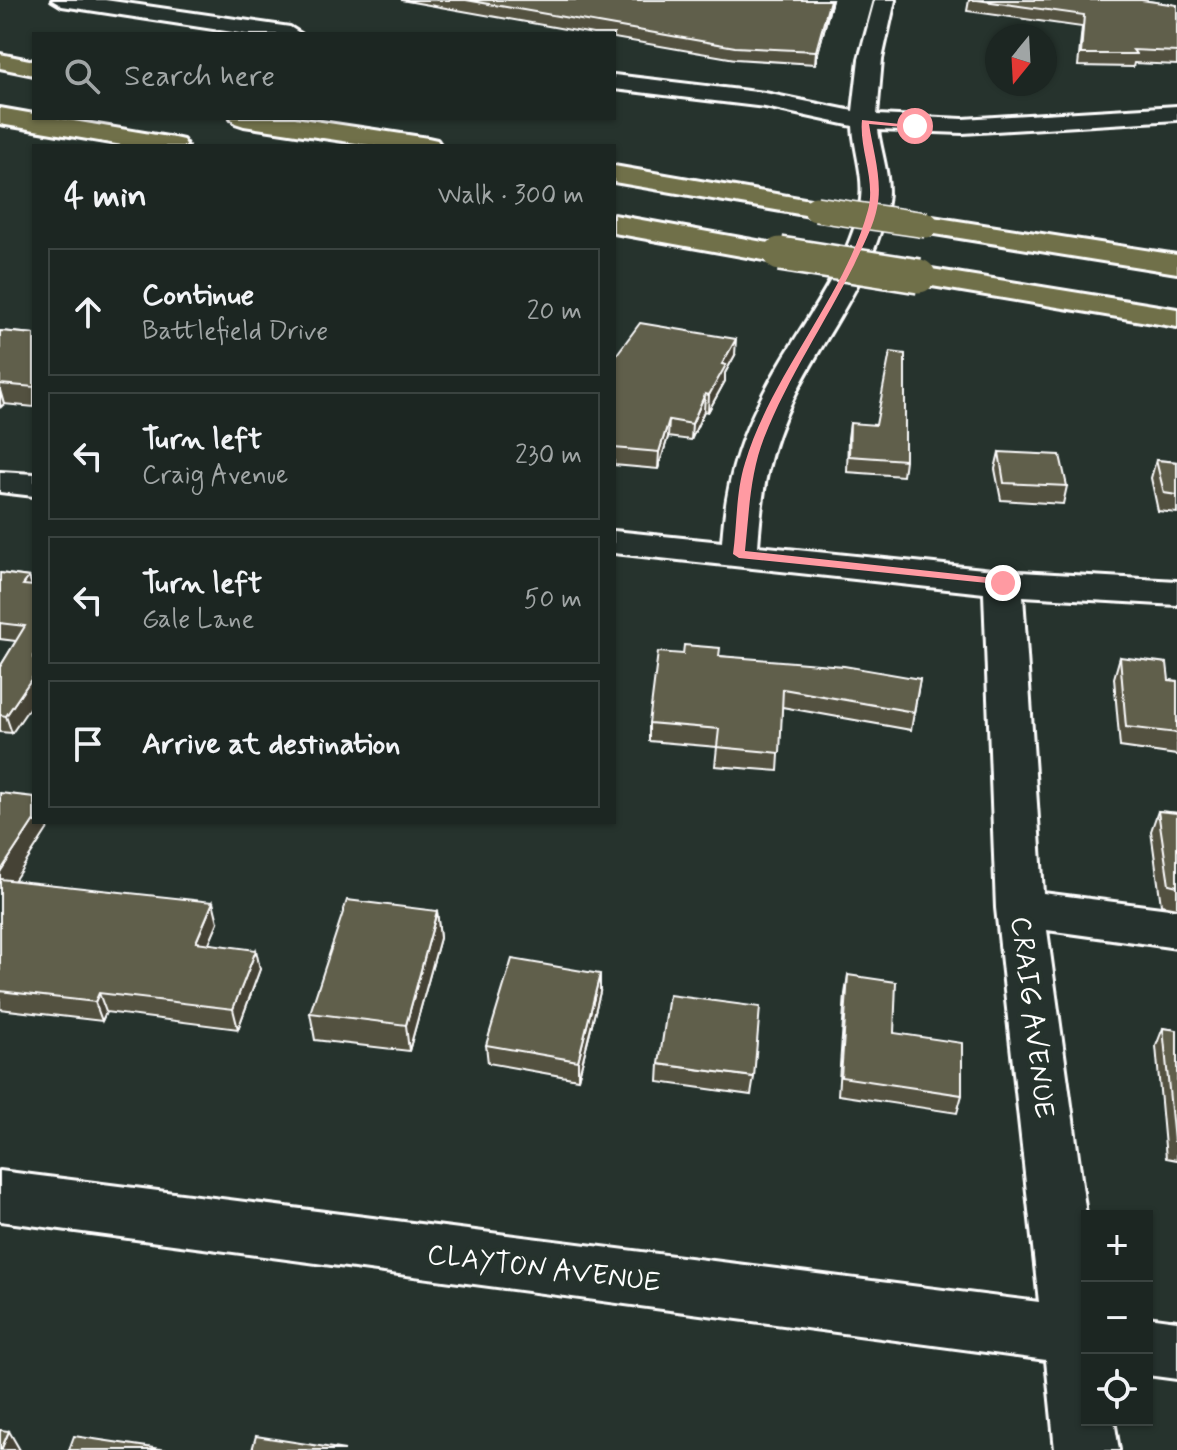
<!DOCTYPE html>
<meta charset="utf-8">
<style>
body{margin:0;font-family:Mynerve,sans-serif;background:#252e2a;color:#f1f3f6}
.controls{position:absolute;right:24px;bottom:24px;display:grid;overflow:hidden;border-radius:0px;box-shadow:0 2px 6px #0004}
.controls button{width:72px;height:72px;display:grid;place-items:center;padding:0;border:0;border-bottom:2px solid #3a4340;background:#1c2622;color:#f1f3f6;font:40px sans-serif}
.compass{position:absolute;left:985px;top:24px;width:72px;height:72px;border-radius:50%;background:#1c2622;box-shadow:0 2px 6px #0004;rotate:198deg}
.stop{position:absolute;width:24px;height:24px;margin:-18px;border:6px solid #ff9aa2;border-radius:50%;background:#fff}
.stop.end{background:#ff9aa2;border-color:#fff;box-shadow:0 2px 8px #0008}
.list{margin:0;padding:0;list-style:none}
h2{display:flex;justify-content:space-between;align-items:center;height:104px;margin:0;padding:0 32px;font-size:34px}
h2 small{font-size:26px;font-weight:400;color:#a0a5a5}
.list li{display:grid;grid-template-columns:52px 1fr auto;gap:24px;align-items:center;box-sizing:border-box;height:128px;margin:0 16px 16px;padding:0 16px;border:2px solid #3a4340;border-radius:0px}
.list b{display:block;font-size:30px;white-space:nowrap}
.list p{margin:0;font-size:26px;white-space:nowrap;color:#a0a5a5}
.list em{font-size:26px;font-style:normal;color:#a0a5a5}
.icon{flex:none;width:44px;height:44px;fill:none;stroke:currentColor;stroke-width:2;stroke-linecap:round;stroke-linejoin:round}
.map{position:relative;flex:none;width:1177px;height:1450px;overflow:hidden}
.search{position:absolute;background:#1c2622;box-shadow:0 2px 6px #0004;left:32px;top:32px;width:584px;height:88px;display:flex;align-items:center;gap:20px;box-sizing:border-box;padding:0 28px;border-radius:0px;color:#a0a5a5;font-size:30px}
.panel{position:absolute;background:#1c2622;box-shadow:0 2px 6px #0004;left:32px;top:144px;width:584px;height:680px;border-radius:0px}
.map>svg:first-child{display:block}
</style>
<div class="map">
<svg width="1177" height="1450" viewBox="0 0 1177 1450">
<rect width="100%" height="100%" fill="#26332d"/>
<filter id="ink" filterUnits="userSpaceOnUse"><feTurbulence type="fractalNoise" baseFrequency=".0125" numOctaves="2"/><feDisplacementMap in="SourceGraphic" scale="16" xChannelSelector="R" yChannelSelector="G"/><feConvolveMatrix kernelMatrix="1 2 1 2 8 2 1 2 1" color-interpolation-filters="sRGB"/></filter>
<g filter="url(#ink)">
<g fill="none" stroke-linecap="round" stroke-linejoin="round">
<!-- minor casing -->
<g stroke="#fff" stroke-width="6">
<g id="minor">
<polygon points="52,0 105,0 290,27 301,34 246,34 62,6"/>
<path d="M875 0H895L882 59 877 115 963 119 1177 106V120L963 133 878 130C881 154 891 178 887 202 878 270 822 338 793 399 768 450 762 490 758 546L1003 571 1177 581V605L1023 596 1043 893 1177 910V948L1047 930 1087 1222V1420H1114L1119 1450H1055L1046 1360 0 1221V1171L1039 1302 996 908 984 593 614 553V531L722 542C727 472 742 430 777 369 805 320 854 256 861 199 864 174 854 150 853 126L765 107 614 89V75L765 93 853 111 859 59Z"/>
<polygon points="0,472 34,474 34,496 0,492"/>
<polygon points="1147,1317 1177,1321 1177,1379 1147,1375"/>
</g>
</g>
<!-- highway casing -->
<g stroke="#fff" stroke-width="6">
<g id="highway">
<polygon points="0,54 34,61 34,75 0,68"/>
<polygon points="0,108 34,114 34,118 56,118 174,138 183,140 187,146 128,146 0,124"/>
<polygon points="231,118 295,118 428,138 437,140 441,146 376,146 244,126 235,123"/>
<polygon points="614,166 816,201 826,203 830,209 826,215 816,217 614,182"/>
<polygon points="614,215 780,245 790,248 795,254 790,260 780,263 614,233"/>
<polygon points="926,216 1177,255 1177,273 916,231 912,225 916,219"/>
<polygon points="919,267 1177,309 1177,327 908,282 904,276 908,270"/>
</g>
</g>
<!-- minor -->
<use href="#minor" fill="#26332d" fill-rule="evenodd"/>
<!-- highway -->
<use href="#highway" fill="#70704a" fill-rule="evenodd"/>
<!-- highway-bridge-far1 casing -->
<g stroke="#fff" stroke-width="28" stroke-linecap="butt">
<polyline id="highway-bridge-far1" points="816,209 926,225"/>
</g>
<!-- highway-bridge casing -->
<g stroke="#fff" stroke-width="38" stroke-linecap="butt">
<polyline id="highway-bridge" points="780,254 919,276"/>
</g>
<!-- highway-bridge-far1 -->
<use href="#highway-bridge-far1" stroke="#70704a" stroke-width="25"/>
<!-- highway-bridge -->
<use href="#highway-bridge" stroke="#70704a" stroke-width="33"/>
</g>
<!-- wall -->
<g fill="#535140" stroke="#fff" stroke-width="2">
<polygon points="401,0 832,0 815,64 735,59 614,38 614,34 593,34"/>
<polygon points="969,0 1141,0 1177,5 1177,65 1134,63 1133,67 1078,66 1082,27 967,11"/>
<polygon points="0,331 34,334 34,407 4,404 0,407"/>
<polygon points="735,355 725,373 725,381 708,412 704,411 691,440 668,437 658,469 614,465 614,358"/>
<polygon points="850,423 905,460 903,476 847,472 848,438"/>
<polygon points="999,452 1067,486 1063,504 1001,500 995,469"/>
<polygon points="1156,460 1177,462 1177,513 1158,511 1151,478"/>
<polygon points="0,573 29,577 32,586 12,733 0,732 0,667 16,641 0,639"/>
<polygon points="719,656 920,679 911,730 782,707 778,771 715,766 717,747 649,741 649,723"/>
<polygon points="1120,657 1169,680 1177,681 1177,755 1120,747 1114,678"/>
<polygon points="0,793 15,880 218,922 208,944 260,969 238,1029 106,1012 102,1021 0,1009"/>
<polygon points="1158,811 1177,813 1177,908 1161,905 1151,831"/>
<polygon points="437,911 440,938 409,1051 315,1040 310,1013"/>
<polygon points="848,975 894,1033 962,1095 957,1113 838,1095 845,994"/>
<polygon points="600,992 578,1079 488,1063 486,1045"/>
<polygon points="1163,1028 1177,1030 1177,1160 1166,1158 1156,1046"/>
<polygon points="659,1064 754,1077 751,1095 658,1082"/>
</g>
<!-- shaded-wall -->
<g fill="#444234" stroke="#fff" stroke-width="2">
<polygon points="830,0 832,0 815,64 816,51"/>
<polygon points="736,339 735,355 725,373 725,381 708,412 709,395 722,364"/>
<polygon points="0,390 4,404 1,407 0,403"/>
<polygon points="705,394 704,411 691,440 692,424"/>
<polygon points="669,420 668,437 658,469 659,452"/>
<polygon points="29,577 34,592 23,585"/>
<polygon points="34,675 34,701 12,733 6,716"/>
<polygon points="34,820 34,822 52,822 3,898 0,889 0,872"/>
<polygon points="213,902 218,922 201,962 196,942"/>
<polygon points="437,911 440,938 409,1051 406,1025"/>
<polygon points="256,950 260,969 238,1029 233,1009"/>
<polygon points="600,974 600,992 578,1079 578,1061"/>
<polygon points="99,993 106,1012 102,1021 95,1002"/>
<polygon points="9,1431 20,1450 1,1450"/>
</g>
<!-- building -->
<g fill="#615e4b" stroke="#fff" stroke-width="2">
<polygon points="466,0 830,0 816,51 735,47"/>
<polygon points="977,0 1141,0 1177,5 1177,52 1133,50 1136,54 1081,54 1084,15"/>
<polygon points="640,323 736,339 722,364 726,365 709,395 705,394 692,424 669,420 659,452 614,448 614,358"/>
<polygon points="0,331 34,334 34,387 0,384"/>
<polygon points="890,352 905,354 905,460 849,456 850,423 876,425"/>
<polygon points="999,452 1060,455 1067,486 1004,483"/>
<polygon points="1156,460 1177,462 1177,495 1164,493"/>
<polygon points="0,573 29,577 23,585 34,586 34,675 6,716 0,715 0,667 25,626 0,623"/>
<polygon points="684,645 720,648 719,656 844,666 920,679 914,712 783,689 780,753 717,747 719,729 649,723 658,652 683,654"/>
<polygon points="1120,657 1167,663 1169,680 1177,681 1177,733 1126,727"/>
<polygon points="0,793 34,797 34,820 0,872"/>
<polygon points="1158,811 1177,813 1177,886 1169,884"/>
<polygon points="0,879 213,902 196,942 256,950 233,1009 99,993 95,1002 0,991"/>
<polygon points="347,900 437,911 406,1025 310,1013"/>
<polygon points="512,959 600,974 578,1061 486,1045"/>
<polygon points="848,975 896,982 894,1033 962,1043 962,1095 841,1077"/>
<polygon points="669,995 760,1007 754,1077 659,1064"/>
<polygon points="1163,1028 1177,1030 1177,1141 1174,1141"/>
<polygon points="0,1430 9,1431 1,1450 0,1450"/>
<polygon points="74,1436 167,1450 69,1450"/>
<polygon points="256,1436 345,1450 252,1450"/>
</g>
</g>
<!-- route -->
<path fill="#ff9aa2" d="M862 120 919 126 915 128 869 124C873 151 883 181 877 208 873 228 862 247 854 265 825 323 788 377 764 438 750 474 749 513 745 551L1003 579 1008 583 1007 585 739 558 733 554C737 525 736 491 745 463 771 375 845 296 868 210 876 180 859 149 862 120Z"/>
<g text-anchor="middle" stroke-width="8" stroke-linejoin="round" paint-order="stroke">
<!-- near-street labels -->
<g font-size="28" fill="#fff" stroke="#26332d">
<text transform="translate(1034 1017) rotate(83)" y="10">CRAIG AVENUE</text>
<text transform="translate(544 1267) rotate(7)" y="10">CLAYTON AVENUE</text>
</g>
</g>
</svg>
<div class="controls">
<button>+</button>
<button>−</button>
<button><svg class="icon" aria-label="locate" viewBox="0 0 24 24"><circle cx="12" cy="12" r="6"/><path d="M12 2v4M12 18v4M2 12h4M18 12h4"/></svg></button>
</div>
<svg class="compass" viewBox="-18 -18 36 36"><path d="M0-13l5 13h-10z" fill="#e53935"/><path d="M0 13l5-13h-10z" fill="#a0a5a5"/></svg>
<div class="stop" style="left:915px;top:126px"></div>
<div class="stop end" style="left:1003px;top:583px"></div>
<div class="search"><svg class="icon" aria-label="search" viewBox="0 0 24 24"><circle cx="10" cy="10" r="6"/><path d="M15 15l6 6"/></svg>Search here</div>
<section class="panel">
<h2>4 min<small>Walk · 300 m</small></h2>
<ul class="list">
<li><svg class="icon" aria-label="ahead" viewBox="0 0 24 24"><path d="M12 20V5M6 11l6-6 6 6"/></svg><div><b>Continue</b><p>Battlefield Drive</p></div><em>20 m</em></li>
<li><svg class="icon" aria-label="left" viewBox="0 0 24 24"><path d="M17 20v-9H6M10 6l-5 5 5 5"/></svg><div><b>Turn left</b><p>Craig Avenue</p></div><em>230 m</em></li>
<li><svg class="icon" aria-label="left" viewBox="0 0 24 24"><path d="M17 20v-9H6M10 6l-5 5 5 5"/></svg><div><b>Turn left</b><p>Gale Lane</p></div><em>50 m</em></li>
<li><svg class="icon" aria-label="arrive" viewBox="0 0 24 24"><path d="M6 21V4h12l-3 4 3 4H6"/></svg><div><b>Arrive at destination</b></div></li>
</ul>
</section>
</div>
